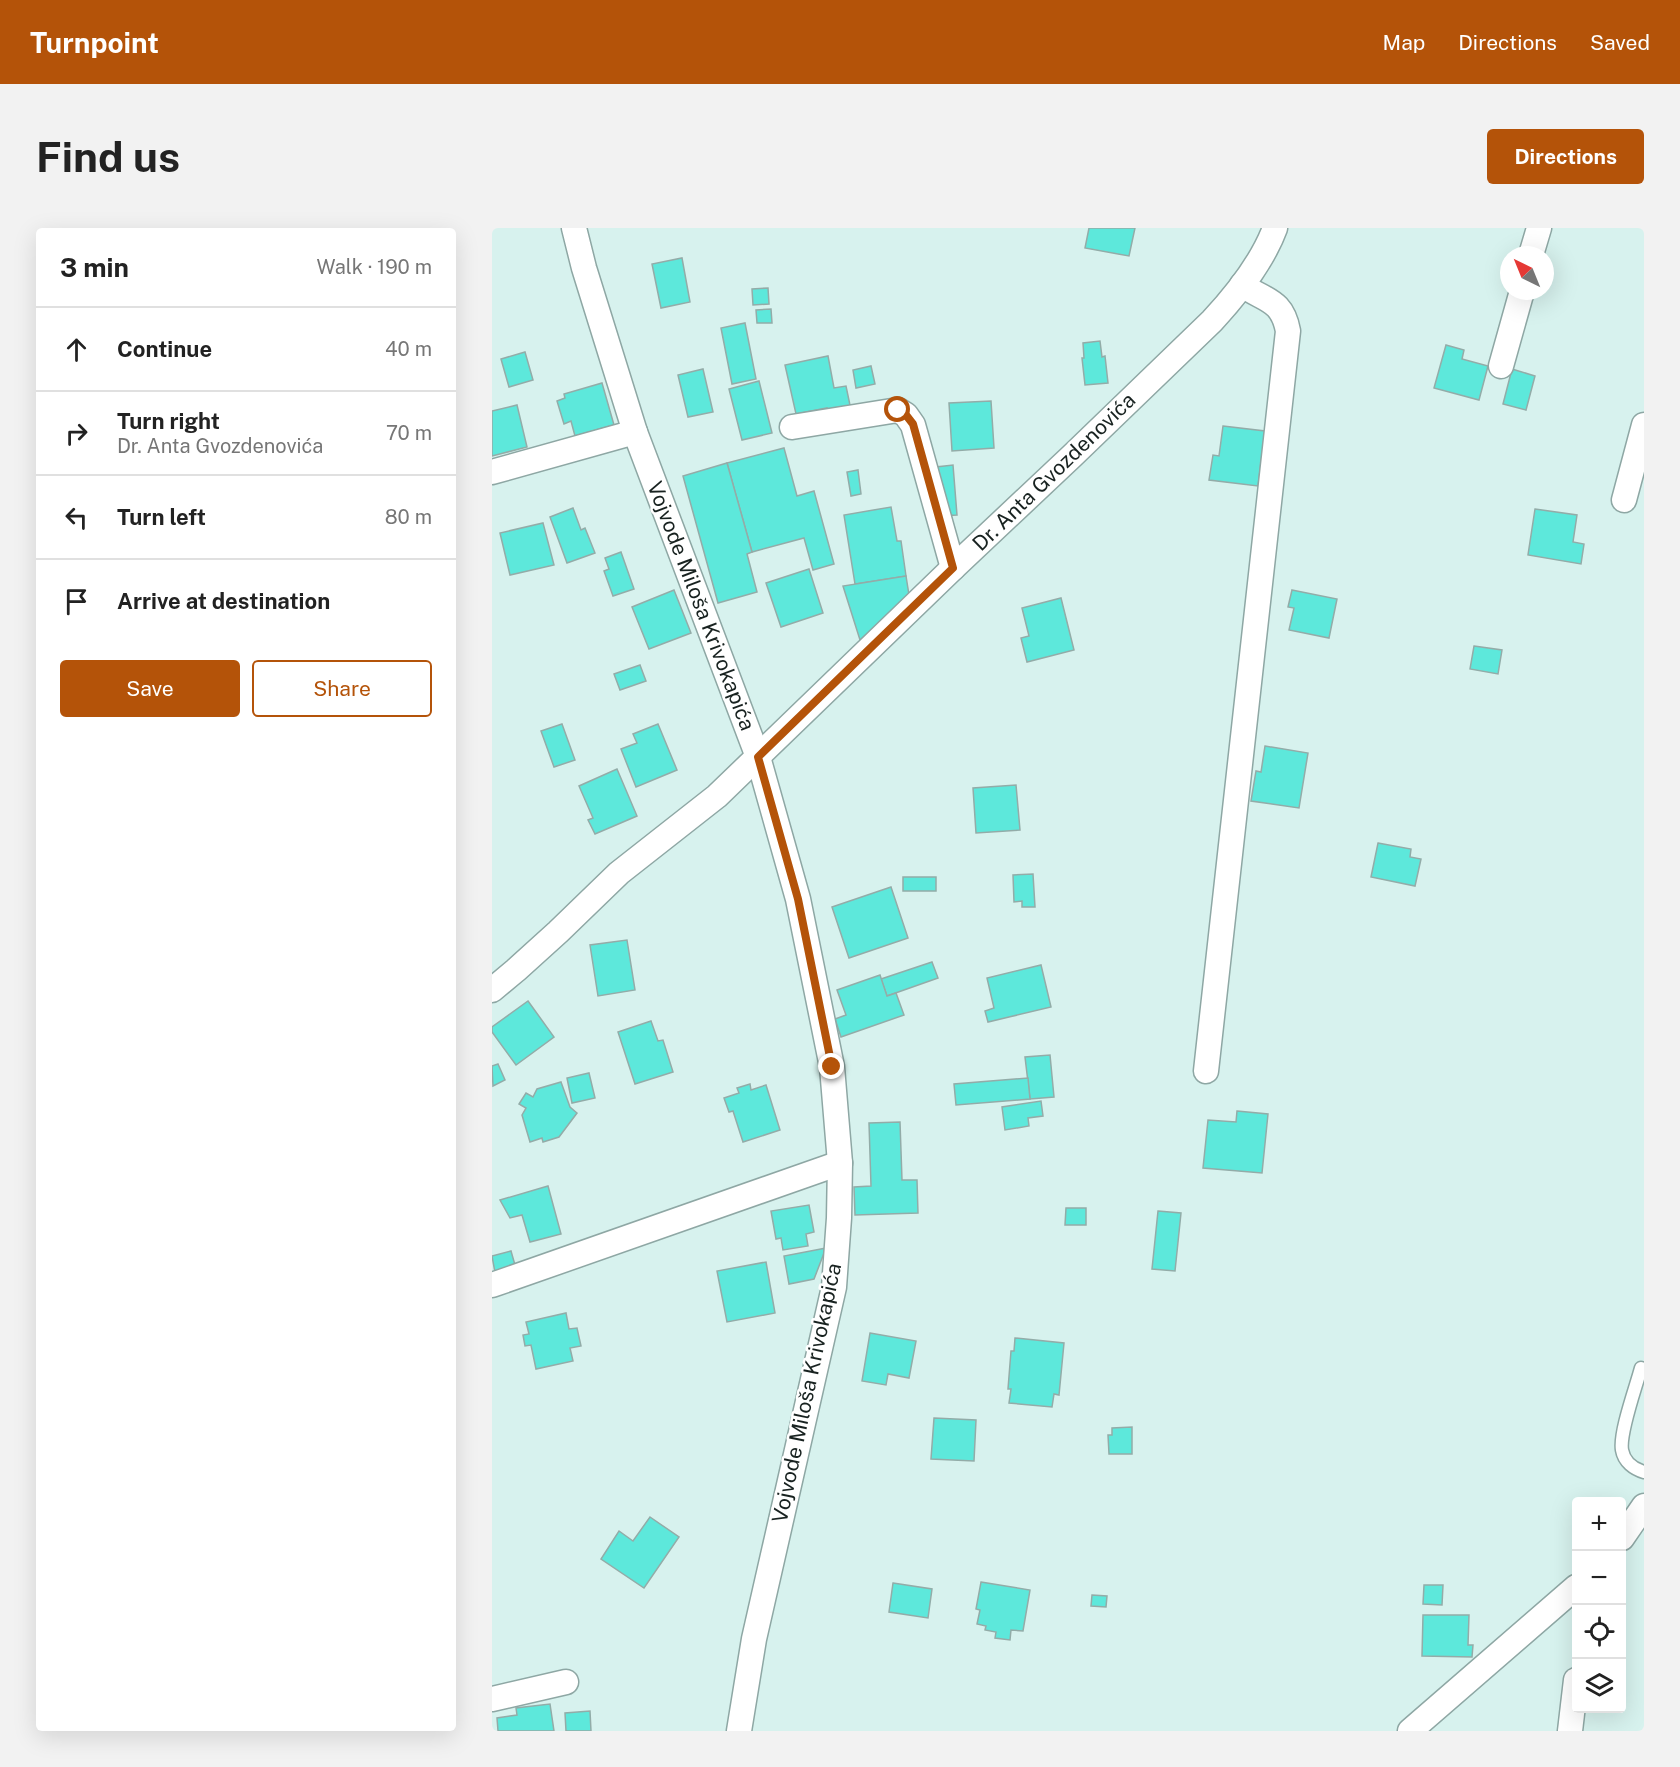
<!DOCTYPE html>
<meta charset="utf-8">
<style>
body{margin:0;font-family:"Public Sans",sans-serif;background:#f2f2f2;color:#222}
.controls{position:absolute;right:18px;bottom:18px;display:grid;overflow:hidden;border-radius:6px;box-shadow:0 6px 24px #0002}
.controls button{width:54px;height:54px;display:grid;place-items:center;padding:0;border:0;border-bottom:2px solid #e0e0e0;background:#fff;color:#222;font:30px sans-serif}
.compass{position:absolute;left:1008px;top:18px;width:54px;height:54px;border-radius:50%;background:#fff;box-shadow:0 6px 24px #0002;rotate:317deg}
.stop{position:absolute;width:18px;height:18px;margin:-14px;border:4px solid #b45309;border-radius:50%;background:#fff}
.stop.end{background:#b45309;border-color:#fff;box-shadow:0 2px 6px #0008}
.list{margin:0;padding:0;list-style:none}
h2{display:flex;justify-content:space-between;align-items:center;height:78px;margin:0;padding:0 24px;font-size:26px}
h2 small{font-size:20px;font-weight:400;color:#767676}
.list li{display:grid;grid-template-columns:39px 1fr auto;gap:18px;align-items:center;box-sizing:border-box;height:84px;padding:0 24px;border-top:2px solid #e0e0e0}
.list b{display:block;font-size:22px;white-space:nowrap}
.list p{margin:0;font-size:20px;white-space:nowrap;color:#767676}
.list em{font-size:20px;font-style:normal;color:#767676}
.actions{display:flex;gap:12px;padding:18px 24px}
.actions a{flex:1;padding:14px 0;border:2px solid #b45309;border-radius:6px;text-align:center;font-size:21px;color:#b45309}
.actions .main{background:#b45309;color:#fff}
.icon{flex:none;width:33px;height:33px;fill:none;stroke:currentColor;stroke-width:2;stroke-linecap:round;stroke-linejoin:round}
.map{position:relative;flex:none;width:1152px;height:1503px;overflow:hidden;border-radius:6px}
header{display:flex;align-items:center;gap:36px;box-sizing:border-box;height:84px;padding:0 30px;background:#b45309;color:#fff}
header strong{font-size:28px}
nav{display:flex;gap:33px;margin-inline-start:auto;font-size:21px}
.intro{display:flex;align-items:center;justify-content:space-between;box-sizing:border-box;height:144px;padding:0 36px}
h1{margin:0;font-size:42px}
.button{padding:15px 27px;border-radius:6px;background:#b45309;color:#fff;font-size:21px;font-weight:700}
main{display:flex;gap:36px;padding:0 36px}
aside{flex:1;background:#fff;border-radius:6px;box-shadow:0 6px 24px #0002}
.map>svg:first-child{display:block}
</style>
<header>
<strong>Turnpoint</strong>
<nav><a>Map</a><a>Directions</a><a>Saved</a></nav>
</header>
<div class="intro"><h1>Find us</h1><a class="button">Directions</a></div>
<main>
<aside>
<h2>3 min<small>Walk · 190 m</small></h2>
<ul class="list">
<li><svg class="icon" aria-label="ahead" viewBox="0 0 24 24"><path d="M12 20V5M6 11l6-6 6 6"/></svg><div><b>Continue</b></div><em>40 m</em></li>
<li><svg class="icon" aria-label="right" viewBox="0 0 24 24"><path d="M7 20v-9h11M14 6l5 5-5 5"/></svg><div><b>Turn right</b><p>Dr. Anta Gvozdenovića</p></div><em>70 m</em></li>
<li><svg class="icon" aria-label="left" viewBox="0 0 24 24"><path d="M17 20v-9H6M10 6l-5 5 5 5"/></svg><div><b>Turn left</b></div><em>80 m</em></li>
<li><svg class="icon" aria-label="arrive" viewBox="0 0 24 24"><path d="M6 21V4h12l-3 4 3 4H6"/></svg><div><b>Arrive at destination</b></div></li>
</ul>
<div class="actions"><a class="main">Save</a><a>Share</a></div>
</aside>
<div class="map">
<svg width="1152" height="1503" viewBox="0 0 1152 1503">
<rect width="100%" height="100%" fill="#d7f2ee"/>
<!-- building -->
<g fill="#5de8db" stroke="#93aca8" stroke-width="1.5">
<polygon points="597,0 643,0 637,28 593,20"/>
<polygon points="190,30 198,74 169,80 160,36"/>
<polygon points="276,60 277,76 261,77 260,61"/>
<polygon points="279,81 280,95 265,95 264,82"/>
<polygon points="253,95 264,151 240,156 229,100"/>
<polygon points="608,113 610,129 613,128 616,155 593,157 590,130 592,130 591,115"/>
<polygon points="954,117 972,122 970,131 996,138 987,172 942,160"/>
<polygon points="33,124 41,152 17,159 9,131"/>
<polygon points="336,128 342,160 354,158 359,182 336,187 335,180 304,186 293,137"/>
<polygon points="379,138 383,156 364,160 361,142"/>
<polygon points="211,141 221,184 196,189 186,147"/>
<polygon points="1020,141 1043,148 1034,182 1011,176"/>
<polygon points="267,153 280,205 250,212 237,161"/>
<polygon points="110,155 122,197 83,208 79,193 72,196 65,173 73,170 72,166"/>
<polygon points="499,173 502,220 460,223 457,175"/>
<polygon points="25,177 35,219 0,228 0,183"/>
<polygon points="731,198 773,203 766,258 717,252 721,227 727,228"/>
<polygon points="292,220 305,268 322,263 342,336 321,342 312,310 260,324 235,235"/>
<polygon points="235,235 260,324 255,326 265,364 226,375 191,248"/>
<polygon points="461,237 465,287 448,288 444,239"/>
<polygon points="366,242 369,266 359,268 355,244"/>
<polygon points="399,279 405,313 409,313 414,348 363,356 352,287"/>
<polygon points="81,280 89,302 93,300 103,325 75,335 58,289"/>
<polygon points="1043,281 1085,287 1081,314 1092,316 1089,336 1036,327"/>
<polygon points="51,295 62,337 18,347 8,305"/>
<polygon points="129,324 142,361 121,368 112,343 117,341 113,330"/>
<polygon points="317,341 331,385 289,399 274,355"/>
<polygon points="414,348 417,367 368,412 351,358"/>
<polygon points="182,362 199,405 157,421 140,379"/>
<polygon points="800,362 845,371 837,410 797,402 802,380 796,379"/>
<polygon points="569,370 582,422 535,434 529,410 537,408 530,380"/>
<polygon points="982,418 1010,422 1006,446 978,441"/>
<polygon points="148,437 154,453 128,462 122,446"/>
<polygon points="70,496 83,532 62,539 49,503"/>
<polygon points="166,496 185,542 144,559 129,521 145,515 141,506"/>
<polygon points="773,518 816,525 807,580 759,573 764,543 769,544"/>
<polygon points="125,541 145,588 103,606 96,592 101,590 87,558"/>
<polygon points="524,557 528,602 484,605 481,560"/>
<polygon points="886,615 919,621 918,629 929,631 923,658 879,649"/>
<polygon points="541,646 543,679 530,679 530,673 522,674 521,647"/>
<rect x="411" y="649" width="33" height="14"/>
<polygon points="399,659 416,710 357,730 340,679"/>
<polygon points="135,712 143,762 106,768 98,717"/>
<polygon points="440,734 446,750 395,768 389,751"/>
<polygon points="549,737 559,779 496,794 493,783 502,780 495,750"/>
<polygon points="388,747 395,768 404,765 412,787 349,809 343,791 354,787 345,762"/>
<polygon points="36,773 62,809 24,837 0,804 0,799"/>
<polygon points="159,793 166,813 171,812 181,844 143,856 126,804"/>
<polygon points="558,827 562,869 538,871 533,829"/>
<polygon points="6,836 13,852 1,858 0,838"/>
<polygon points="97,845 103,870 80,875 75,850"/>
<polygon points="536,850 538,871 464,877 462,856"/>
<polygon points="69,854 78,879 85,885 67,909 51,914 50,910 38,914 30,887 34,880 27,876 34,865 41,869 45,861"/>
<polygon points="258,856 259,862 274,857 288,902 251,914 241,883 237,884 232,870 247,865 245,860"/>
<polygon points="549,873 551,888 536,890 537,898 513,902 510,879"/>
<polygon points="745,883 776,886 770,945 711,940 716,892 744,894"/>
<polygon points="408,894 410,952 425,952 426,985 363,987 362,959 379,958 377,895"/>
<polygon points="56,958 69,1006 38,1014 30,987 18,990 8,972"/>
<polygon points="317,977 322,1004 314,1006 316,1018 291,1022 289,1010 284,1011 279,983"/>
<polygon points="574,980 594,980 594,997 573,997"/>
<polygon points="666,983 689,985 683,1043 660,1041"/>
<polygon points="334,1020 322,1051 297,1056 292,1028"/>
<polygon points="19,1023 25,1044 4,1050 0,1028"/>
<polygon points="274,1034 283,1085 235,1094 225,1043"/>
<polygon points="74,1085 77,1101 85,1100 89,1118 78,1120 81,1133 44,1141 39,1117 33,1118 31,1107 37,1106 34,1094"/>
<polygon points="378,1105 424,1113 417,1150 396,1146 394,1157 370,1153"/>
<polygon points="523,1110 572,1115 567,1167 562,1166 560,1179 517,1175 519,1161 516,1161 519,1123 522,1123"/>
<polygon points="442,1190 484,1192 482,1233 439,1231"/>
<polygon points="640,1199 640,1226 617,1226 616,1207 620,1207 620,1200"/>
<polygon points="158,1289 187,1309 152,1360 109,1331 127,1303 141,1313"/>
<polygon points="489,1354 538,1362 531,1403 519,1402 518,1412 503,1410 504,1404 493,1402 494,1398 485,1396 488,1382 484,1381"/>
<polygon points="401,1355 440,1361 436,1390 397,1384"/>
<polygon points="932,1357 951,1357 950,1377 931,1376"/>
<polygon points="600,1367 615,1368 614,1379 599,1378"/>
<polygon points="931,1387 977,1387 976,1417 981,1417 980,1429 930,1428"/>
<polygon points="58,1476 62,1503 6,1503 5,1490 25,1487 24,1480"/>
<polygon points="98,1483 99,1503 74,1503 73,1485"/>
</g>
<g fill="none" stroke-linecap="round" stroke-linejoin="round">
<!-- service casing -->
<g stroke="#8ea7a4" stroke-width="15">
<path id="service" d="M1149 1140C1144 1159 1127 1205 1130 1222 1132 1234 1142 1241 1152 1244"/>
</g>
<!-- minor casing -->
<g stroke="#8ea7a4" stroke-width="27">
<g id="minor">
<polyline points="82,0 92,40 143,204 266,529 306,671 340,839 348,935 347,990 342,1059 262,1411 247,1503"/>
<polyline points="1039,27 1047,0"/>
<polyline points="1009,138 1030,63"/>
<polyline points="300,199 406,182 414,187 421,197 461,340"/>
<polyline points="0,244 143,204"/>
<polyline points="1132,272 1152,197"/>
<path d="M0 762 24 742 66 704 127 645 225 568 461 340 580 228 720 93C745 66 770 35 783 0"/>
<path d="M714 843 796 103C790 71 773 73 750 57"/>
<polyline points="0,1057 348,935"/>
<polyline points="1130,1310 1152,1278"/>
<polyline points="0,1471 74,1454"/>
<polyline points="918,1503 1084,1359"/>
<polyline points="1078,1503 1084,1452"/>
</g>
</g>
<!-- service -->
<use href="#service" stroke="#fff" stroke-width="12"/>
<!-- minor -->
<use href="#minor" stroke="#fff" stroke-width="24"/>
</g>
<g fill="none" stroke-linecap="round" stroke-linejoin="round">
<!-- route -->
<polyline stroke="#b45309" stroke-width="8" points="340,839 306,671 266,529 461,340 421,196 414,187 406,182"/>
</g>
<g text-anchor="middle" stroke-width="5" stroke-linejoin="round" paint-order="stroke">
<!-- street labels -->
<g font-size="21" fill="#182220" stroke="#fff">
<text transform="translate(562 244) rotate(-44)" y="7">Dr. Anta Gvozdenovića</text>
<text transform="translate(209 378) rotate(69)" y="7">Vojvode Miloša Krivokapića</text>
<text transform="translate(315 1165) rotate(-78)" y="7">Vojvode Miloša Krivokapića</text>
</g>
</g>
</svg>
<div class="controls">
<button>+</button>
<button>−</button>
<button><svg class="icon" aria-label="locate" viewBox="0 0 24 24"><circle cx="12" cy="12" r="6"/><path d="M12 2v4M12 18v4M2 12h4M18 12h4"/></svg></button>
<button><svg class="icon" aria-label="layers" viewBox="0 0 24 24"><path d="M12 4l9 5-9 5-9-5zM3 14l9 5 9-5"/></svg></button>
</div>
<svg class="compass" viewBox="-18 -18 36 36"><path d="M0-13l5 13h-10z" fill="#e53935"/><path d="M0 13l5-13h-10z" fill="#767676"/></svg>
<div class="stop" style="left:406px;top:182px"></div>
<div class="stop end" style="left:340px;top:839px"></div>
</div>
</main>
